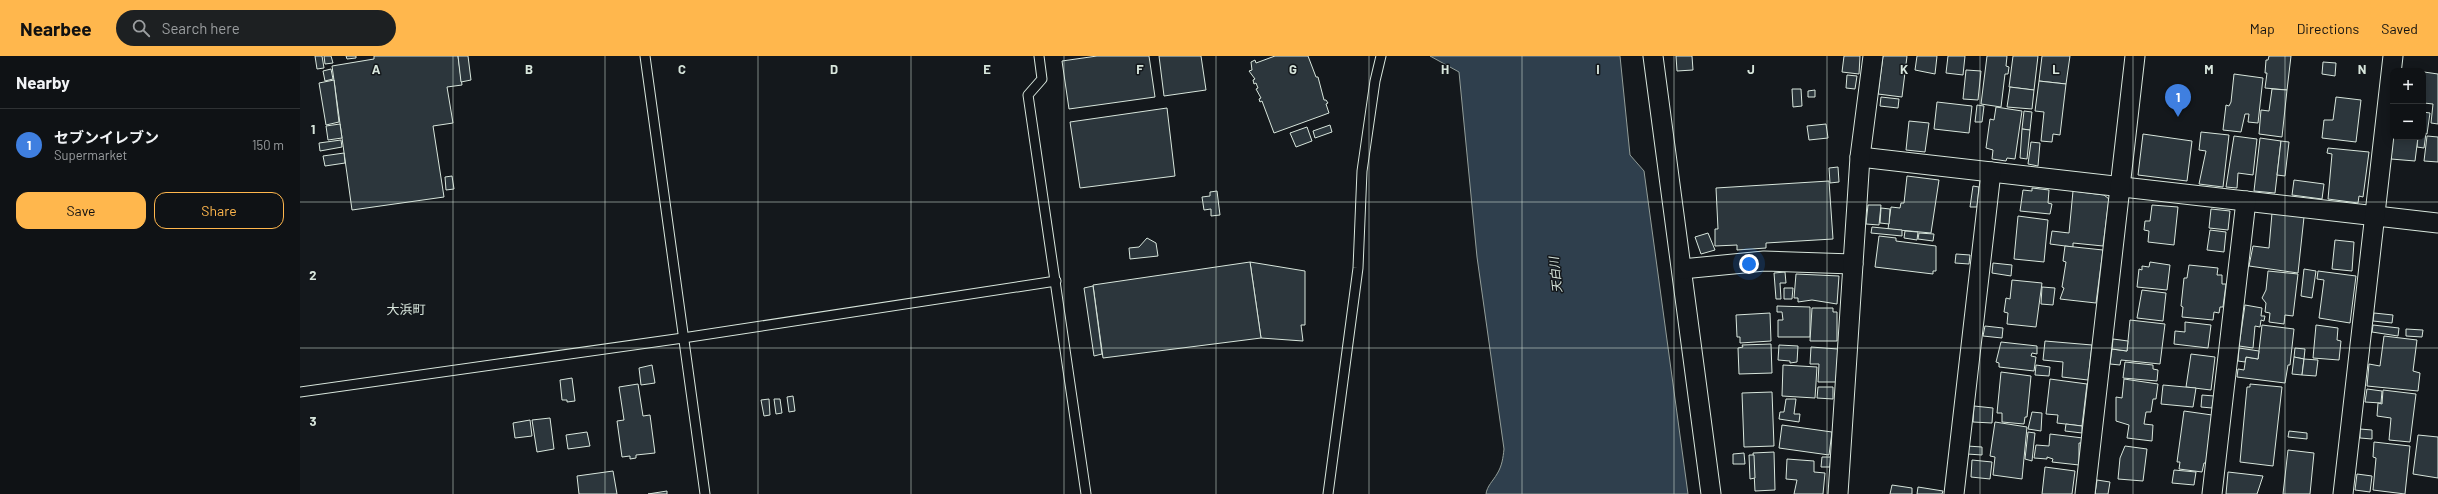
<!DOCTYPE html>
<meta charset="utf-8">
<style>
body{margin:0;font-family:Barlow,"Noto Sans JP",sans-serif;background:#1d2022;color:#f1f3f6}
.controls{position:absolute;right:12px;top:12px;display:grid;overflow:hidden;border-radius:8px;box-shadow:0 2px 10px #0003}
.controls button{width:36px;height:36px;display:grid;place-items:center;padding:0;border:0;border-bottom:1px solid #2f3234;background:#0f1215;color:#f1f3f6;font:20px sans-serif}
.you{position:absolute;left:1449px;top:208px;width:14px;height:14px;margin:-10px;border:3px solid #fff;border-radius:50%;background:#1a73e8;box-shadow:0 0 0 6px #1a73e833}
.badge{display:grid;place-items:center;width:26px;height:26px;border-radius:50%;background:#ffb74d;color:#fff;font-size:13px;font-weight:700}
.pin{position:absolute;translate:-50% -33px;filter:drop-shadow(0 1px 2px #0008)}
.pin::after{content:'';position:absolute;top:21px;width:14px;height:12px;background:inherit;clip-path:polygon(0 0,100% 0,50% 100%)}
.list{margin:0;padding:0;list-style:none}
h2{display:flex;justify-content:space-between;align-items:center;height:52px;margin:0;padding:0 16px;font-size:17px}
h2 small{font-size:13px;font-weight:400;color:#9b9ea0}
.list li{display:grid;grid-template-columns:26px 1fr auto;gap:12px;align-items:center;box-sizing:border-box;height:72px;padding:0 16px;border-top:1px solid #2f3234}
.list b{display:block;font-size:15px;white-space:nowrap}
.list p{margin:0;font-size:13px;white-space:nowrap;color:#9b9ea0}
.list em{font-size:13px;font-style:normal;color:#9b9ea0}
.actions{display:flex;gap:8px;padding:12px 16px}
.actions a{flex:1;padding:9px 0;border:1px solid #ffb74d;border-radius:12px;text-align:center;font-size:14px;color:#ffb74d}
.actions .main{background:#ffb74d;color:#111}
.icon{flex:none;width:22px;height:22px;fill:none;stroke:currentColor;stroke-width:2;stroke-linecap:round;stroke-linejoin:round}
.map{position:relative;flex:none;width:2138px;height:438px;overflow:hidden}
header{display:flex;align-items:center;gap:24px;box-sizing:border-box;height:56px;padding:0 20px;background:#ffb74d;color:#111}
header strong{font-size:19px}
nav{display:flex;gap:22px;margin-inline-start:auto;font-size:14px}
.search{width:280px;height:36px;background:#1d2022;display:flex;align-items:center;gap:10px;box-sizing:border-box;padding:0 14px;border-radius:22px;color:#9b9ea0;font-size:15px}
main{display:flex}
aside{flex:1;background:#0f1215}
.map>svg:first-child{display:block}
</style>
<header>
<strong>Nearbee</strong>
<div class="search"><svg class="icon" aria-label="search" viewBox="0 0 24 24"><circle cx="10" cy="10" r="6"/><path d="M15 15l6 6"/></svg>Search here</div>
<nav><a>Map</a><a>Directions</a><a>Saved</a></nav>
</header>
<main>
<aside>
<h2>Nearby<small></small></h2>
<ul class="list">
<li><span class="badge" style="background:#3f7fe0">1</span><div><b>セブンイレブン</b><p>Supermarket</p></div><em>150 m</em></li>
</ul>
<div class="actions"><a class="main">Save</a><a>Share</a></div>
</aside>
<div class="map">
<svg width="2138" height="438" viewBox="0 0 2138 438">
<rect width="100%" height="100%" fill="#14181c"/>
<!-- water -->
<path fill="#2f3f4d" stroke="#939e99" d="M1130 0H1320L1330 99 1344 115 1388 438H1186C1187 430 1193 425 1197 418 1202 410 1203 402 1204 393L1177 201 1159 16Z"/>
<!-- building -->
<g fill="#2c363c" stroke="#d8e6dc">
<polygon points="15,0 22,0 24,12 17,13"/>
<polygon points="24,0 31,0 33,7 25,8"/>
<polygon points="46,0 56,0 56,2 47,3"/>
<polygon points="74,0 158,0 162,29 147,31 153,67 133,70 144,141 52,154 32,10 74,3"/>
<polygon points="158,0 168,0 171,24 161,26"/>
<polygon points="797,0 849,0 855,41 769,53 762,5"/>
<polygon points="859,0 901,0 906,34 864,40"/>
<polygon points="975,0 1008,0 1016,21 1018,21 1024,44 1026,44 1028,47 1026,48 1029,57 974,77 962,45 960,46 959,43 961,42 956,33 958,32 956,27 954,28 953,24 955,23 949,15 952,14 951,6 955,4 956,7"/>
<polygon points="1376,0 1392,0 1393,14 1377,15"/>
<polygon points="1544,0 1560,0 1559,18 1542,16"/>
<polygon points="1583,0 1607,0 1602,41 1578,38"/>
<polygon points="1617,0 1637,0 1635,18 1615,14"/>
<polygon points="1648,0 1665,0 1663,19 1646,17"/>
<polygon points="1687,0 1707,0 1706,10 1709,11 1708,18 1705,18 1701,51 1681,48"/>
<polygon points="1713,0 1738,0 1734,34 1709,31"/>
<polygon points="1742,0 1770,0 1766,28 1739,25"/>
<polygon points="1969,0 1991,0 1987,34 1965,32 1967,17 1965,17 1966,4 1968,4"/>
<polygon points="2023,6 2036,7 2035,20 2022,18"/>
<polygon points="31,13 33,23 25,25 23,15"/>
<polygon points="1666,14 1681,15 1678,44 1663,43"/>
<polygon points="2124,16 2138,18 2138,68 2131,67 2133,48 2124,47"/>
<polygon points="1934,18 1963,22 1958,67 1948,66 1949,58 1945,58 1941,76 1923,74 1926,49 1929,50 1931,46"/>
<polygon points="1547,19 1557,20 1555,33 1546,32"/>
<polygon points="34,24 39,66 26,69 19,27"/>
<polygon points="1739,25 1766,28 1760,79 1753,78 1752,86 1741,85 1744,56 1735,55"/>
<polygon points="1710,31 1734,34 1732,53 1707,51"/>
<polygon points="1492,33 1501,33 1502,50 1493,51"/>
<polygon points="1972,33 1987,34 1982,81 1959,78 1961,54 1969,55"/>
<polygon points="1515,34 1515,41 1508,41 1508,35"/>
<polygon points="1581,41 1599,43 1598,52 1580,50"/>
<polygon points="2036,41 2061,44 2056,86 2022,82 2024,64 2033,64"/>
<polygon points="1637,46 1672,50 1669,77 1634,73"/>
<polygon points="1677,49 1684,50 1682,66 1675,66"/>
<polygon points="1696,51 1722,55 1715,103 1707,102 1706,105 1692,103 1693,94 1686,92 1690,63 1694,64"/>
<polygon points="867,52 875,120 780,132 770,66"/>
<polygon points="1724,55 1732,56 1730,74 1722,73"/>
<polygon points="2123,56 2130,57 2127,78 2123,77"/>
<polygon points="1609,65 1629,67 1625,96 1606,94"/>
<polygon points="40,68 42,82 28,84 26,70"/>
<polygon points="1526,68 1528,82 1509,84 1507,70"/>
<polygon points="1030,69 1032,76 1015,82 1013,75"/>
<polygon points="1007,71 1012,85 996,91 990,77"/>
<polygon points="1722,73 1730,74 1727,103 1720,102"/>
<polygon points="1901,76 1929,79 1923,131 1899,128 1906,95 1899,94"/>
<polygon points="2123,77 2126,77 2124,92 2117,91 2118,81 2123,81"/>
<polygon points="1843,78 1892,85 1887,125 1838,119"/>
<polygon points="1934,80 1957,83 1953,119 1938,117 1937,132 1926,131"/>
<polygon points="2127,80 2138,81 2138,106 2124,105"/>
<polygon points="2093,81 2118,81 2115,105 2091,103"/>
<polygon points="1960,82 1981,85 1975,137 1954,135"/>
<polygon points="41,84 42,91 20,95 19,87"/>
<polygon points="1981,85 1989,86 1985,120 1977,119"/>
<polygon points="1731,86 1740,87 1738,110 1728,108"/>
<polygon points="2028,92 2069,96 2063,141 2059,140 2058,147 2028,143 2032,98 2027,97"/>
<polygon points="44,97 45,107 25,110 23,100"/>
<polygon points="1538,111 1539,126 1530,127 1529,112"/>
<polygon points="152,120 154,133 146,134 145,121"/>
<polygon points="1607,120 1639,124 1631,177 1588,173 1591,151 1600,152 1601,147 1604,147"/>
<polygon points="1994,124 2024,128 2022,143 1992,139"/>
<polygon points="1529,125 1533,183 1466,187 1466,192 1437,194 1437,189 1415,190 1415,173 1418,173 1416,132"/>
<polygon points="1673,130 1679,131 1677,151 1670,151"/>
<polygon points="1732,132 1749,134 1748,147 1752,148 1750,158 1720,155 1723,134 1732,135"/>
<polygon points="917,135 920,159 911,160 911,153 904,154 902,141 910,140 910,136"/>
<polygon points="1773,135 1804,139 1809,143 1803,190 1773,187 1773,191 1750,188 1752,175 1769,177"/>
<polygon points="1568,149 1581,149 1579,169 1566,168"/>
<polygon points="1852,149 1878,151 1874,189 1848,186 1849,175 1844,174 1845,165 1850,165"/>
<polygon points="1581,152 1590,153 1589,168 1580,167"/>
<polygon points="1911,153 1930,155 1928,174 1909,172"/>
<polygon points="1972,157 2004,161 1998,217 1949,210 1953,190 1969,192"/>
<polygon points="1718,160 1748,164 1744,206 1714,203"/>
<polygon points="1572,171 1602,174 1602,180 1571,177"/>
<polygon points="1910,174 1926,176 1924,196 1907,194"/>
<polygon points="1605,175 1618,176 1617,184 1604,182"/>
<polygon points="1408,177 1415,194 1401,198 1395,181"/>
<polygon points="1619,177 1634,178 1633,185 1618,183"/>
<polygon points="1579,180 1596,182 1596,185 1636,190 1636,215 1633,215 1633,218 1575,211"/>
<polygon points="847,182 856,187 858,200 830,203 829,192 839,191"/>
<polygon points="2035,184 2054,186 2052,215 2032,213"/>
<polygon points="1765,190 1803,194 1796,247 1760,243 1764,232 1762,231 1766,206 1763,205"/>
<polygon points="1656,198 1670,199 1669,208 1655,207"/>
<polygon points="950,206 1005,215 1005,269 1001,269 1003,285 961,282"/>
<polygon points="950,206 961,282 803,302 793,229"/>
<polygon points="1850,206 1870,209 1867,234 1837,231 1839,213 1842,214 1842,210 1849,211"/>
<polygon points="1693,207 1712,209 1711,220 1692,217"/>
<polygon points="1889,209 1918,212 1917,219 1922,219 1922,228 1926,228 1923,251 1920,251 1919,257 1914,256 1913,264 1882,261 1883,251 1881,250 1884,222 1887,222"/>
<polygon points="2004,213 2016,215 2012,242 2001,240"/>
<polygon points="1968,215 1998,218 1993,260 1985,259 1984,268 1969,266 1970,257 1965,256 1966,247 1962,242 1966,234"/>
<polygon points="2018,215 2056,220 2050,267 2019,262 2024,224 2017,223"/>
<polygon points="1485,216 1486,227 1480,227 1481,243 1476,243 1474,217"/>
<polygon points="1496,218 1539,220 1537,248 1512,244 1498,246 1498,242 1494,242"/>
<polygon points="1712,224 1742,227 1736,271 1707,268 1708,257 1704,256 1706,242 1710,243"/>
<polygon points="793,230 802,298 794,300 784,232"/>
<polygon points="1742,231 1755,232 1753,249 1741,248"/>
<polygon points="1484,232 1493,232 1492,243 1484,243"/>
<polygon points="1842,234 1866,237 1863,265 1837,262"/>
<polygon points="1945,249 1962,252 1961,260 1965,260 1964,265 1961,264 1960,271 1955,270 1953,292 1939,290"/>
<polygon points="1477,250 1510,251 1510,281 1478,281 1478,264 1483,264 1482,256 1477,256"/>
<polygon points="1512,252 1533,252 1533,256 1537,256 1537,285 1510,285"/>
<polygon points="1470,257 1471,285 1440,287 1440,281 1437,281 1436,259"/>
<polygon points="2074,257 2093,259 2092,267 2073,265"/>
<polygon points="1830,264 1865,268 1860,308 1821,304 1820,309 1810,308 1812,293 1827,295"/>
<polygon points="1885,266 1911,269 1908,292 1874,288 1875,275 1885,276"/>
<polygon points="1962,269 1994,273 1990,309 1988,309 1985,327 1937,321 1938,313 1944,314 1946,301 1958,303"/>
<polygon points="2016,269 2038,272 2037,284 2041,285 2039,304 2013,302"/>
<polygon points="2073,269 2099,272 2098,280 2072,276"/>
<polygon points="1685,270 1703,272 1702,282 1683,280"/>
<polygon points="2106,273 2123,274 2122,281 2106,280"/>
<polygon points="2084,280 2117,284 2113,315 2120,317 2118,335 2067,330 2069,308 2080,310"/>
<polygon points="1813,283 1828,285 1827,295 1812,293"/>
<polygon points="1745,285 1792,289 1788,324 1762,321 1763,306 1743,304"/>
<polygon points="1701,286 1737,290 1737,298 1732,297 1731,300 1736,301 1734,315 1699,311 1699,307 1696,306"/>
<polygon points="1471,288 1472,317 1439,318 1438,292 1443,291 1442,289"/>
<polygon points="1479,289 1498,290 1497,306 1490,307 1490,305 1478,304"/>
<polygon points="1511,291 1538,293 1536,326 1518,326 1519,308 1510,308"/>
<polygon points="1939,292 1959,295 1958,303 1946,301 1945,306 1938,305"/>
<polygon points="1995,292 2005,293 2004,303 1994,301"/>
<polygon points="1891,298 1915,301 1911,334 1886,331"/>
<polygon points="1994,301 2004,303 2002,319 1992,318"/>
<polygon points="2004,303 2018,304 2016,320 2002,319"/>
<polygon points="1825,306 1853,309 1853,313 1858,314 1857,325 1823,322"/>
<polygon points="352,309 355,327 341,329 339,312"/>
<polygon points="1483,309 1517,311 1515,342 1482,340"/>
<polygon points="1736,309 1750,311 1749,320 1735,319"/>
<polygon points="1701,316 1731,320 1727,361 1725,361 1724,368 1702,366 1702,357 1697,357"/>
<polygon points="272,322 275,345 267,346 267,344 262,344 260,324"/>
<polygon points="1750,323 1787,328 1782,370 1757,367 1758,359 1746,358"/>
<polygon points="1824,323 1858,328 1856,343 1853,343 1851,356 1846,356 1844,368 1853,369 1852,385 1827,382 1829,369 1816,365 1816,341 1822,342"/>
<polygon points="338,328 343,360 350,359 355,397 336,399 336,402 330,403 330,400 322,401 317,365 324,364 319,331"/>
<polygon points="1950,328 1982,331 1973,410 1940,406 1947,331 1950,331"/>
<polygon points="1863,329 1896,332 1893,351 1861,348"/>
<polygon points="1518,331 1533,331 1533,343 1517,342"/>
<polygon points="2067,333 2082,335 2081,347 2065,346"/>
<polygon points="2083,334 2116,338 2110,386 2089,384 2091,362 2077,360 2078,347 2082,348"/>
<polygon points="1472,336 1474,390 1444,391 1442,337"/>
<polygon points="1902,339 1914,340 1912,352 1901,351"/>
<polygon points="493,340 495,355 489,356 487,341"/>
<polygon points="469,343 470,359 464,360 461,344"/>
<polygon points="474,343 480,343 482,357 476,358"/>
<polygon points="1486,343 1496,343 1494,358 1500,358 1499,366 1479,363 1480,356 1484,356"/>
<polygon points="1674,350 1693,352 1692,367 1673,366"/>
<polygon points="1884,355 1912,359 1906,407 1904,407 1902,416 1879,413 1880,406 1877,406"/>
<polygon points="1732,356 1742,357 1741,375 1728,373"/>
<polygon points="250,362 254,393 237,396 232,364"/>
<polygon points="230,364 232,380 215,382 213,367"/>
<polygon points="1695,366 1727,371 1722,423 1693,419 1695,401 1690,400"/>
<polygon points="1766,368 1782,370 1782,377 1765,375"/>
<polygon points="1482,369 1532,376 1529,399 1479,392"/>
<polygon points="2060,373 2072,374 2072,383 2060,382"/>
<polygon points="1989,375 2007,377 2007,383 1988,381"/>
<polygon points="287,376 290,390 268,393 266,379"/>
<polygon points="1728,376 1735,377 1732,405 1725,403"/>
<polygon points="1750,378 1783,382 1782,387 1779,387 1779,409 1752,406 1753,403 1747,401 1747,403 1734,402 1736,389 1749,390"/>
<polygon points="2118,379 2138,381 2138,422 2113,418"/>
<polygon points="2074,386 2110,390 2105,438 2073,434 2076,402 2073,401"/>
<polygon points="1667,390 1682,391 1682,399 1667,398"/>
<polygon points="1825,390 1847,393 1843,425 1818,423 1820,402"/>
<polygon points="1988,394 2014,397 2010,438 1983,438"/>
<polygon points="1474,396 1475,434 1455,435 1453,397"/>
<polygon points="1444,397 1445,408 1433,408 1433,398"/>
<polygon points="1449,399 1454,399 1455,422 1450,423"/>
<polygon points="1522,401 1531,401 1530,411 1521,411"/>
<polygon points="1487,403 1514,405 1514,416 1525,417 1523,438 1494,438 1497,424 1486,423"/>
<polygon points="1672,404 1692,406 1690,423 1671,421"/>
<polygon points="1745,411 1775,415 1772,438 1742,438"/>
<polygon points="1874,414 1896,416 1894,429 1872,427"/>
<polygon points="313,415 317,438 279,438 277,420"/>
<polygon points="1928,416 1963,420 1957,438 1926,438"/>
<polygon points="2057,418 2072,420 2070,436 2055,434"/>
<polygon points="1797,424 1810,426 1808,438 1795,438"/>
<polygon points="1592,429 1612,432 1612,438 1590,438"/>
<polygon points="1618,431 1643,435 1642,438 1617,438"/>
<polygon points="367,435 367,438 348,438"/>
</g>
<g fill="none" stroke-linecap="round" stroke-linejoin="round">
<!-- service casing -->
<g stroke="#d8e6dc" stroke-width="11">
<g id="service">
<polyline points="345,0 405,438"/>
<polyline points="739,0 742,23 728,39 786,438"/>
<polyline points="0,336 383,282 756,225"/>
<polyline points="1028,438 1058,212 1062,115 1075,25 1081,0"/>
</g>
</g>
<!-- minor casing -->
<g stroke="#d8e6dc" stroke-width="21">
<g id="minor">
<polyline points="1353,0 1411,438"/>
<polyline points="1560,101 2138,167"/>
<polyline points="1382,213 1464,205 1553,208"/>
<polyline points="1538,438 1560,101 1573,0"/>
<polyline points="1654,438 1691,116"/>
<polyline points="1785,438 1835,0"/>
<polyline points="1912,438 1946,145"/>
<polyline points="2043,438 2093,0"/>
</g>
</g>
<!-- service -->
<use href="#service" stroke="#14181c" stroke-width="9"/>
<!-- minor -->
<use href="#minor" stroke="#14181c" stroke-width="19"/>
</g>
<!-- grid -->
<path fill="none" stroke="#d8e6dc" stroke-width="1" stroke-opacity="0.55" d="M153 0V438M305 0V438M458 0V438M611 0V438M764 0V438M916 0V438M1069 0V438M1222 0V438M1374 0V438M1527 0V438M1680 0V438M1833 0V438M1985 0V438M0 146H2138M0 292H2138"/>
<g text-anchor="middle" stroke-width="3" stroke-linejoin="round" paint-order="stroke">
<!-- water labels -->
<g font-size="12" font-style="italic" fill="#d8e6dc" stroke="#14181c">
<text transform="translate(1256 219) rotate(-96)" y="4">天白川</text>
</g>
<!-- quarter labels -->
<g font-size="13" fill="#d8e6dc" stroke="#14181c">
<text x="106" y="258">大浜町</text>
</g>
</g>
<g font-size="13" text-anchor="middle" font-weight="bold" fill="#d8e6dc" stroke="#14181c" stroke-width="3" stroke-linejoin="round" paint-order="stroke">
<text x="76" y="18">A</text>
<text x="229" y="18">B</text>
<text x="382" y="18">C</text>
<text x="534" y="18">D</text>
<text x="687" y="18">E</text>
<text x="840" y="18">F</text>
<text x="993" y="18">G</text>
<text x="1145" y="18">H</text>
<text x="1298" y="18">I</text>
<text x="1451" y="18">J</text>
<text x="1604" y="18">K</text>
<text x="1756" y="18">L</text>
<text x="1909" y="18">M</text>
<text x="2062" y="18">N</text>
<text x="13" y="78">1</text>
<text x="13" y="224">2</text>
<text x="13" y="370">3</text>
</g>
</svg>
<div class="controls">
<button>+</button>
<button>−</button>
</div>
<div class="you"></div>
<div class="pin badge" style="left:1878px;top:61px;background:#3f7fe0">1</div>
</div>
</main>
